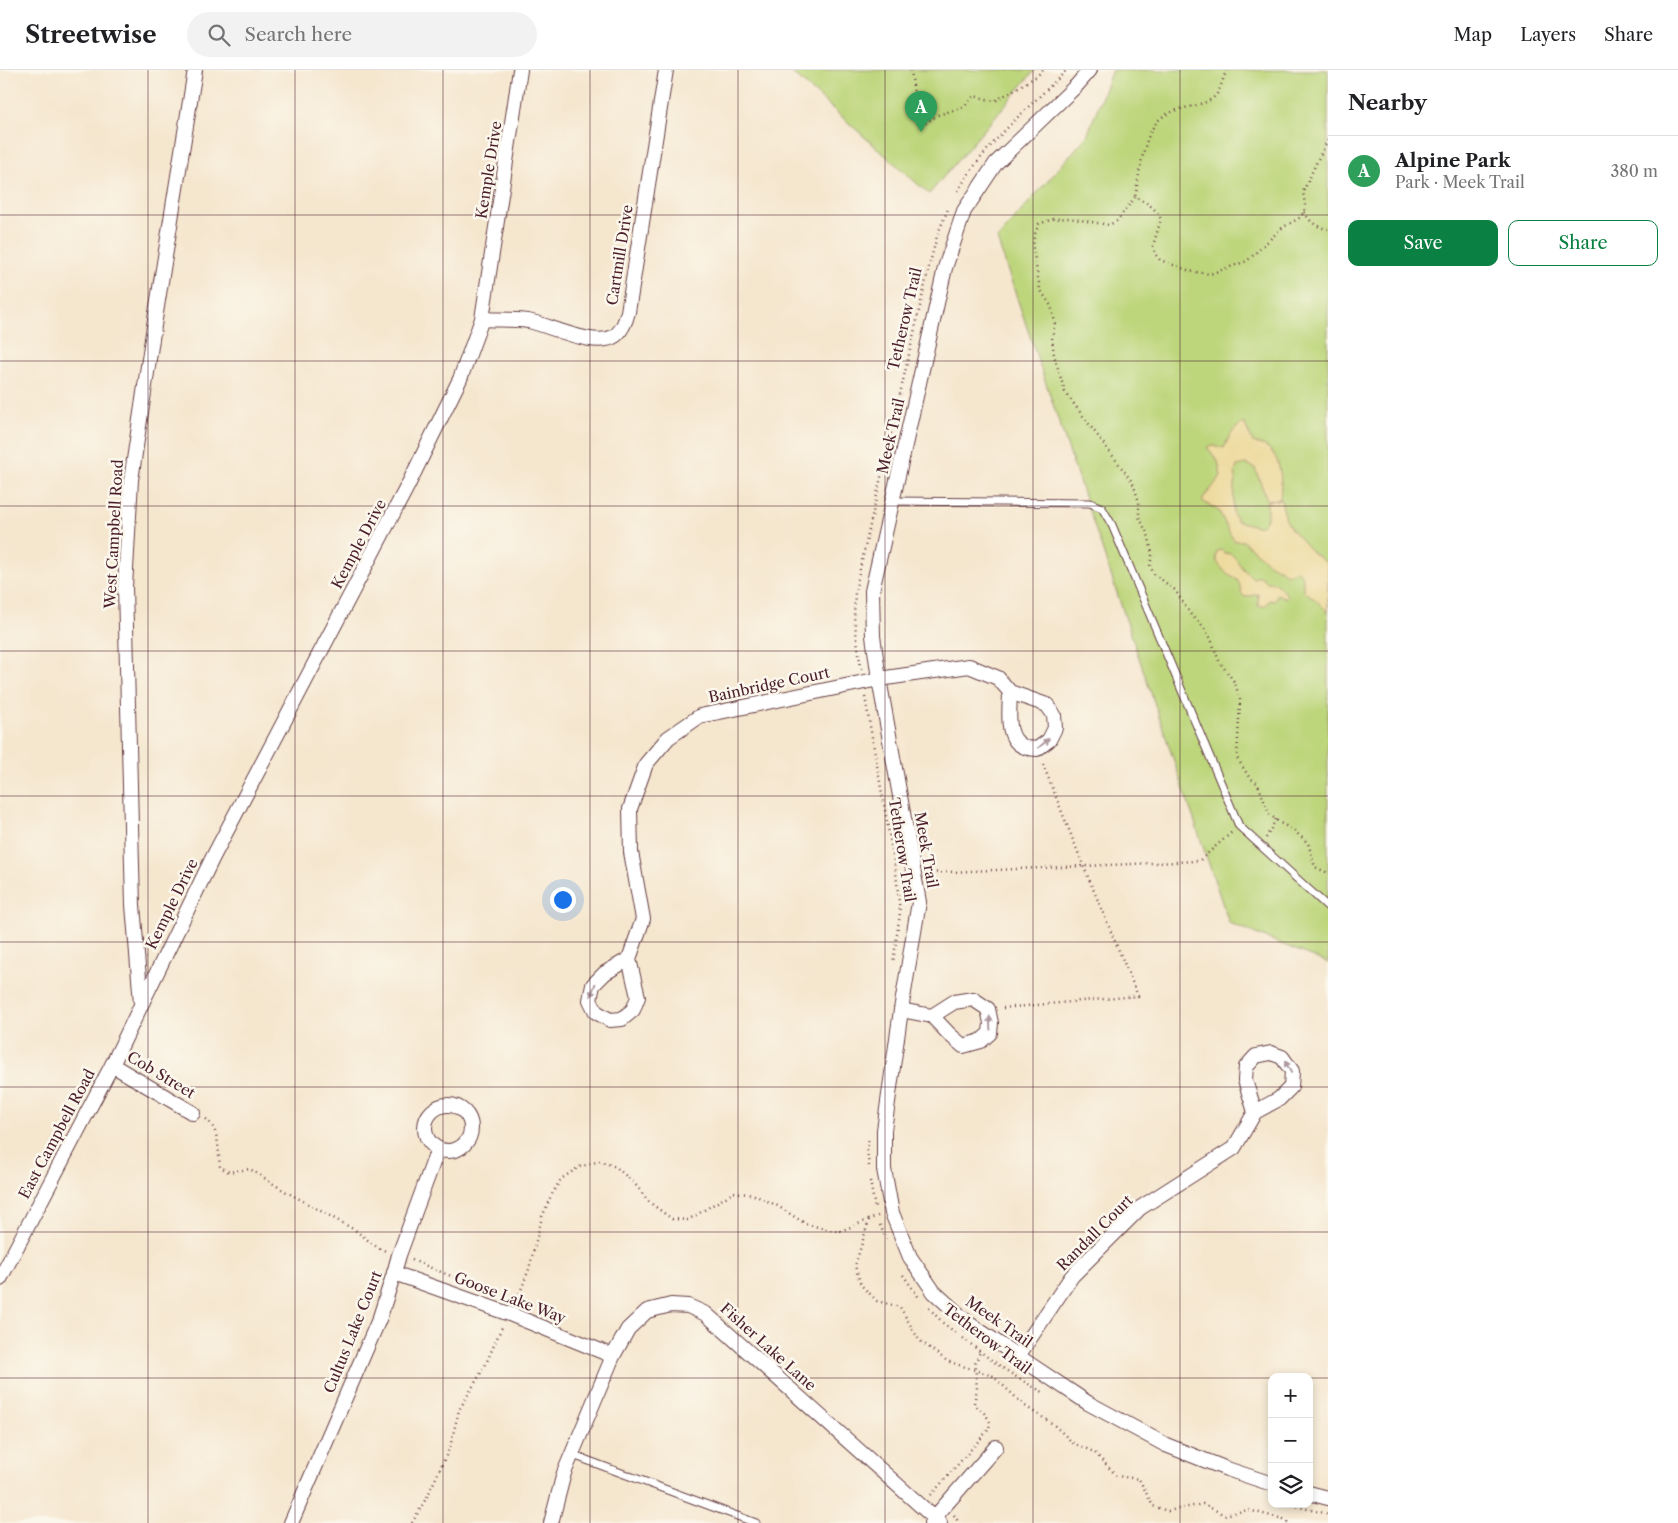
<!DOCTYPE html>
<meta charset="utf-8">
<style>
body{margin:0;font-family:"Libre Caslon Text",serif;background:#f2f2f2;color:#202124}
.controls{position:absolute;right:15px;bottom:15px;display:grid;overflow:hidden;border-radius:10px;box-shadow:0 2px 8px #0003}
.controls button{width:45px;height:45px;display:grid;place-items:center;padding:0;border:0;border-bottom:1px solid #e0e0e0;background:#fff;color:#202124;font:25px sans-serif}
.you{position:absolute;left:562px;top:829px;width:18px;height:18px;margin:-12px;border:4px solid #fff;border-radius:50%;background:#1a73e8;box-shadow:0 0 0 8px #1a73e833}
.badge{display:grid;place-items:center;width:32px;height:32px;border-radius:50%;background:#0b8043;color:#fff;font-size:16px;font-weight:700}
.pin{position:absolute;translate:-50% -41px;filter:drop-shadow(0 1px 2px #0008)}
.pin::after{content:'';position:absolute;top:26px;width:18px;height:15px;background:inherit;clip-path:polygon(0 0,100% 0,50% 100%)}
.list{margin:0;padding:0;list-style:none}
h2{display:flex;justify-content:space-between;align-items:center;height:65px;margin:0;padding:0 20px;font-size:21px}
h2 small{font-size:16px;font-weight:400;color:#757577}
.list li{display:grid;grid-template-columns:32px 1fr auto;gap:15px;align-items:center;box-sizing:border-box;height:70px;padding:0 20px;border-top:1px solid #e0e0e0}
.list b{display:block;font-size:19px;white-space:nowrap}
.list p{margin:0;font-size:16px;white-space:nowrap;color:#757577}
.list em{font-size:16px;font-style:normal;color:#757577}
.actions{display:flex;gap:10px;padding:15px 20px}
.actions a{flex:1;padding:11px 0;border:1px solid #0b8043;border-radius:10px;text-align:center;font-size:18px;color:#0b8043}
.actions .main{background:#0b8043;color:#fff}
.icon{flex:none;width:28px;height:28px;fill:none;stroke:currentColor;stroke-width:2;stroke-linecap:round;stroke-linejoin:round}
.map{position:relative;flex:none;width:1328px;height:1453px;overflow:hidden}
header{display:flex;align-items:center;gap:30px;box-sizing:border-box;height:70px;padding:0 25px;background:#fff;border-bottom:1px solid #e0e0e0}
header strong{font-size:24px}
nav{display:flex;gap:28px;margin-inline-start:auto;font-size:18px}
.search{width:350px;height:45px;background:#f2f2f2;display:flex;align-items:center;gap:12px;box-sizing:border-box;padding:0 18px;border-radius:28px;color:#757577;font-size:19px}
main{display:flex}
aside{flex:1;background:#fff}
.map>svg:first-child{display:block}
</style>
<header>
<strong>Streetwise</strong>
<div class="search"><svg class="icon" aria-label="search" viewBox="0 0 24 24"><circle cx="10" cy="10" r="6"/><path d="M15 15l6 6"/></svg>Search here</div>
<nav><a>Map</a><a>Layers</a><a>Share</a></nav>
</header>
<main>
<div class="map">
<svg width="1328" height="1453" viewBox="0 0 1328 1453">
<rect width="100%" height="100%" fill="#fbf7ec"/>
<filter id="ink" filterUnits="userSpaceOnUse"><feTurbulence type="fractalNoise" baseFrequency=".02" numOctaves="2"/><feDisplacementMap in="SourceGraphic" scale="10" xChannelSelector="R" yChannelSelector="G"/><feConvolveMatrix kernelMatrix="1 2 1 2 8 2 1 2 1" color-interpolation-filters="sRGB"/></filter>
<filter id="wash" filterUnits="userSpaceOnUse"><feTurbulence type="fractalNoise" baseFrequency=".0096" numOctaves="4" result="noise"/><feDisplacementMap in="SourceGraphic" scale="20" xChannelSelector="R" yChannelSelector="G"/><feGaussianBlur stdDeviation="1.12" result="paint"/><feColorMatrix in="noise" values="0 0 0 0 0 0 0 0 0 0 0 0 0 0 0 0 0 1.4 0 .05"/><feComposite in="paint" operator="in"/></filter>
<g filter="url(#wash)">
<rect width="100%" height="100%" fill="#f5e6ce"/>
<!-- green -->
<g fill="#bdd67b" stroke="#847a53">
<polygon points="789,0 1035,0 929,124"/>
<polygon points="1112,0 1328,0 1328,893 1229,853 997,169 1087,66"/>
</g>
<!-- sand -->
<g fill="#eeda9e" stroke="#9c7c64">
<path d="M1244 353 1253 372C1257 374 1262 375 1265 376 1282 386 1282 412 1280 429L1267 430 1255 398 1246 394 1237 396 1235 403 1236 407 1234 415 1233 443 1237 451 1260 457 1267 449V431L1281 430 1286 450 1292 460 1313 483 1328 494V542L1315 529 1303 521V508L1298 500 1287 504 1267 492 1243 471H1235L1230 464 1219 441 1202 431C1207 422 1215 415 1221 406L1218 391 1207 377 1214 376 1224 378C1229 367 1232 359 1244 353Z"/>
<path d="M1222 480 1225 483C1235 483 1237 492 1243 499 1246 502 1250 505 1253 508L1261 506C1265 512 1267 513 1274 512L1288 525 1286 528 1277 524 1276 529 1274 531 1270 530 1265 536H1258V524L1246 527 1242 525C1241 520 1240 514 1237 510 1235 507 1230 507 1227 504 1221 497 1213 491 1217 481Z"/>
</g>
</g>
<g filter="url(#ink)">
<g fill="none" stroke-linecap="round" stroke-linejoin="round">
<!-- lane casing -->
<g stroke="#643d43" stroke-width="9">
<g id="lane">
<polyline points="893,431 1090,433 1102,438 1112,455 1239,756 1328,837"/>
<polyline points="573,1385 756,1453"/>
</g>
</g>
<!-- street casing -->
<g stroke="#643d43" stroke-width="16">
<g id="street">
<polyline points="1090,0 1077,15 996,93 964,141 945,198 872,521 873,566 879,609 919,832 901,940 884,1060 884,1099 892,1143 910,1187 934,1222 968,1253 1088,1333 1166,1375 1227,1399 1272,1414"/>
<path d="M482 249C497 250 513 249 528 251 550 255 597 280 616 265 623 259 626 250 628 242L666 0"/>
<path d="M629 889 605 903 593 915 590 930 596 942 610 950 622 949 633 940 638 927 629 889 643 849 631 782 630 739 646 694 668 668 700 646 879 609 969 596 998 608 1010 622 1047 635 1054 645 1055 658 1049 670 1037 679C1033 678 1028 679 1025 677 1004 670 1010 640 1010 622"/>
<polyline points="141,933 133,835 125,517 131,410 155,249 195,0"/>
<polyline points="901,940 932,946 949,964 963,976 981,971 990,963 991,953 988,939 973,929 954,932 932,946"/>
<polyline points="112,995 193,1043"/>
<circle cx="448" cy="1058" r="23"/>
<polyline points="394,1203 512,1245 613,1286"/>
<polyline points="0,1209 112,995 213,787 408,415 460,309 482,249 520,0"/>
<polyline points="1018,1286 1072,1206 1140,1138 1234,1078 1255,1042 1279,1029 1291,1017 1292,1001 1282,987 1271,983 1256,986 1246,997 1245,1010 1255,1042"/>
<polyline points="1309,1423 1328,1428"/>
<polyline points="291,1453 380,1247 394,1203 399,1185 438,1079"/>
<polyline points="551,1453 564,1403 613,1286 628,1259 647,1241 671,1235 688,1236 706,1244 940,1453"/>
<polyline points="931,1453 934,1448 996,1377"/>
</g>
</g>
<!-- path -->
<g stroke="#643d43" stroke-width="2.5" stroke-dasharray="1 4" stroke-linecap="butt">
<polyline points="911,0 914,24 911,43 921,56 938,45 964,37 974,26 995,31 1037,6 1043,0"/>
<path d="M1227 0C1223 7 1221 19 1216 25 1203 40 1171 34 1156 53 1143 69 1139 106 1135 127 1147 133 1155 137 1161 149L1153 176 1155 184 1160 190 1190 201 1210 204 1247 191 1282 158 1299 148 1304 142 1305 135 1303 122 1319 87 1328 70"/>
<path d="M958 121C985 74 1028 38 1067 0"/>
<polyline points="1135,127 1117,151 1109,155 1069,148 1053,149 1039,154 1034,166 1033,178 1040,219 1051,236 1055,252 1052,269 1054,285 1065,322 1133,413 1139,432 1139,447 1149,467 1152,485 1150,496 1154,504 1175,520 1191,545 1202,555 1211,569 1219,591 1235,613 1240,630 1237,688 1249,707 1258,714 1269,744 1280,753 1292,759 1308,773 1315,797 1328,803"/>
<path d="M1304 142C1310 152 1316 157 1328 159"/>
<polyline points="861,599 854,547 855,521 929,197 937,166 948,139"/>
<polyline points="865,627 896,803 900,843 893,893"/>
<polyline points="1266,768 1276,749"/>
<polyline points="926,803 1199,791 1232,762"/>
<polyline points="1003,938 1138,926 1083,795 1042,692"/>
<path d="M206 1049C220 1060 218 1081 220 1097L229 1102 250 1099 283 1120 355 1160 378 1178 386 1181"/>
<polyline points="869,1096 867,1081 869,1067"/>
<polyline points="870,1111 875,1138"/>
<polyline points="869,1150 855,1196 861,1215 877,1231 900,1237 919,1270 947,1291 993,1306 1025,1336 1053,1354 1073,1373 1094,1382 1117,1406 1139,1409 1153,1436 1168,1441 1203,1434 1225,1445 1248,1440 1283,1449 1289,1453"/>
<polyline points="880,1155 886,1169"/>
<polyline points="412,1190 463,1211"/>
<polyline points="903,1205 920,1229"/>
<polyline points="516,1233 529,1199 542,1147 551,1126 561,1109 579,1097 600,1091 616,1097 635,1114 649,1132 672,1149 688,1150 734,1122 754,1125 776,1135 806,1154 838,1162 878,1146"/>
<polyline points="929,1238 943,1253 956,1263"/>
<path d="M963 1268C989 1289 1015 1308 1045 1323"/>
<polyline points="931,1425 989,1359 990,1352 986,1345 974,1333 977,1319 975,1294 980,1282"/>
<polyline points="1287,1434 1328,1444"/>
<polyline points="954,1445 959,1453"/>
<polyline points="412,1453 428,1425 450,1377 459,1340 485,1296 501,1259 504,1255"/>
</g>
<!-- lane -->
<use href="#lane" stroke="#fff" stroke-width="7"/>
<!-- street -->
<use href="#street" stroke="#fff" stroke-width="14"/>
</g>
<!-- one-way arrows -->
<defs><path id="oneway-solid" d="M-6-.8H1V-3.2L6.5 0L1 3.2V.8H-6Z" transform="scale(1.25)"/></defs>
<g fill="#ae9aa0">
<use href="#oneway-solid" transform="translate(1044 673) rotate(-41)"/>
<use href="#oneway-solid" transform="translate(593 920) rotate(111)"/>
<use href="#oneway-solid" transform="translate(990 953) rotate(-93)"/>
<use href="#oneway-solid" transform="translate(1288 997) rotate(-118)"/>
</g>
</g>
<!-- grid -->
<path fill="none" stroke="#4a1f2b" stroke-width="1" stroke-opacity="0.55" d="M148 0V1453M295 0V1453M443 0V1453M590 0V1453M738 0V1453M885 0V1453M1033 0V1453M1180 0V1453M0 145H1328M0 291H1328M0 436H1328M0 581H1328M0 726H1328M0 872H1328M0 1017H1328M0 1162H1328M0 1308H1272M1309 1308H1328"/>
<g text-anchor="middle" stroke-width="5" stroke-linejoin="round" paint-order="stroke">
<!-- street labels -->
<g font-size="15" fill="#4a1f2b" stroke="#fbf7ec">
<text transform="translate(489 100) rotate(-81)" y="5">Kemple Drive</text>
<text transform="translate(620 185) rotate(-81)" y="5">Cartmill Drive</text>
<text transform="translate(905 249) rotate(-77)" y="5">Tetherow Trail</text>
<text transform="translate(891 366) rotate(-77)" y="5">Meek Trail</text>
<text transform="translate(114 464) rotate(-87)" y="5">West Campbell Road</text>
<text transform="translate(359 474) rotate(-62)" y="5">Kemple Drive</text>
<text transform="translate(769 615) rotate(-12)" y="5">Bainbridge Court</text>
<text transform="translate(902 780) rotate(81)" y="5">Tetherow Trail</text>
<text transform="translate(926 780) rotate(80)" y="5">Meek Trail</text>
<text transform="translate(172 834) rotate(-64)" y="5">Kemple Drive</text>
<text transform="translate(161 1005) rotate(31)" y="5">Cob Street</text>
<text transform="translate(57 1064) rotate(-62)" y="5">East Campbell Road</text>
<text transform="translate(1095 1163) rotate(-45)" y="5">Randall Court</text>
<text transform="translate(510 1228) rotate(21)" y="5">Goose Lake Way</text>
<text transform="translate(999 1252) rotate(35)" y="5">Meek Trail</text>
<text transform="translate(353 1262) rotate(-68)" y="5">Cultus Lake Court</text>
<text transform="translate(987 1269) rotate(37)" y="5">Tetherow Trail</text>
<text transform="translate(768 1277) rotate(42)" y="5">Fisher Lake Lane</text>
</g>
</g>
</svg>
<div class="controls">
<button>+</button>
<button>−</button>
<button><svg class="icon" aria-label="layers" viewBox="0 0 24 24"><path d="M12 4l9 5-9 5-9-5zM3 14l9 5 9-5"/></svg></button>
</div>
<div class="you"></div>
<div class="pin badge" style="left:921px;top:62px;background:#2e9e5b">A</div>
</div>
<aside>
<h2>Nearby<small></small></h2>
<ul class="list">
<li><span class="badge" style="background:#2e9e5b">A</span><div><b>Alpine Park</b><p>Park · Meek Trail</p></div><em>380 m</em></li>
</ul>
<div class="actions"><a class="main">Save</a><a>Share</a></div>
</aside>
</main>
